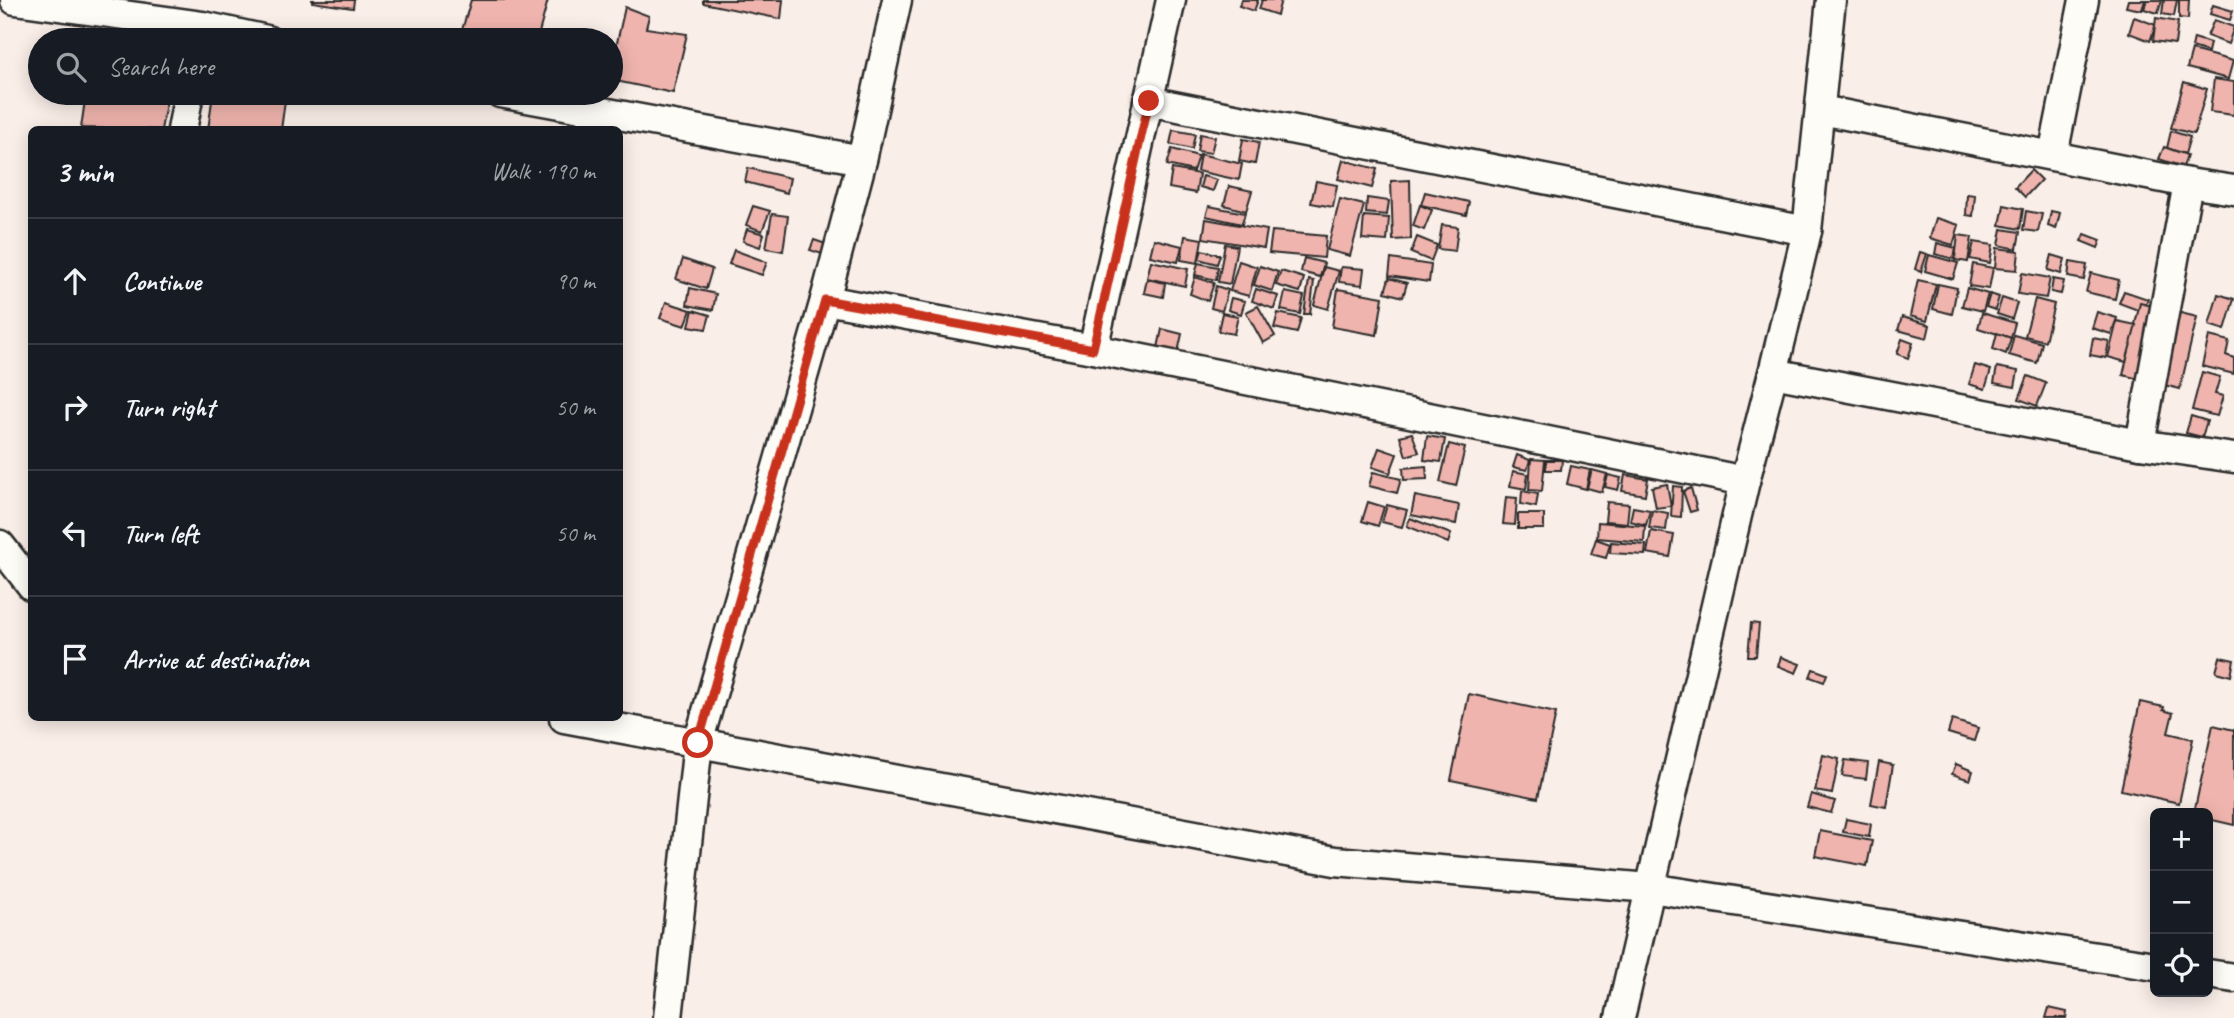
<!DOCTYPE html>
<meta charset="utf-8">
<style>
body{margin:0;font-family:Caveat,sans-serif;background:#20242c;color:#f1f3f6}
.controls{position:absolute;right:21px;bottom:21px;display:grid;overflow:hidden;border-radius:10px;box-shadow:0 4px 18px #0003}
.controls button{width:63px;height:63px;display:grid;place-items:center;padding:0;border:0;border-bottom:2px solid #363941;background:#171b24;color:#f1f3f6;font:35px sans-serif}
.stop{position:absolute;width:21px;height:21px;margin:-16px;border:5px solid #c8321e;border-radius:50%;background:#fff}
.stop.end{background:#c8321e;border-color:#fff;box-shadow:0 2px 7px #0008}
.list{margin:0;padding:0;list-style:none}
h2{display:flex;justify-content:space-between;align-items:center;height:91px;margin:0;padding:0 28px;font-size:30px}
h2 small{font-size:23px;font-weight:400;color:#9ea1a6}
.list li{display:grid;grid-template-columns:46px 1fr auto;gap:21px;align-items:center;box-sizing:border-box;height:126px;padding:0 28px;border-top:2px solid #363941}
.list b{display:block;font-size:26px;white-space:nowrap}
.list em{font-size:23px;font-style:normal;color:#9ea1a6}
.icon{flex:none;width:38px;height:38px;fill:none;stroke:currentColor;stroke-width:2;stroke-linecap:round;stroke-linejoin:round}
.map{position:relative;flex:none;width:2234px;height:1018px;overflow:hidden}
.search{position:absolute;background:#171b24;box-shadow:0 4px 18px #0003;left:28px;top:28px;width:595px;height:77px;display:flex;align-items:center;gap:18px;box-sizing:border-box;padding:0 24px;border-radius:38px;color:#9ea1a6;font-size:26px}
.panel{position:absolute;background:#171b24;box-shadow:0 4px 18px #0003;left:28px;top:126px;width:595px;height:595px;border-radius:10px}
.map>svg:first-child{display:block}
</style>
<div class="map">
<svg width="2234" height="1018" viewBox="0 0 2234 1018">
<rect width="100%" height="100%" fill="#faeee8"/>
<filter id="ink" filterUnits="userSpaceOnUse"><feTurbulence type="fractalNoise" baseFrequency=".0143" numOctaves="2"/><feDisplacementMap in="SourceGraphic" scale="14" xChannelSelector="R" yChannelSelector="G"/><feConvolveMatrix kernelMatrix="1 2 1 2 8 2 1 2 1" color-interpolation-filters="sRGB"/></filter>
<g filter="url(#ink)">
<!-- building -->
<g fill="#efb4ad" stroke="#2b2b2b" stroke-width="2">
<polygon points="312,0 354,0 353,8 312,2"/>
<polygon points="471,0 548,0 537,40 459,40"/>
<polygon points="703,0 783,0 781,19 703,3"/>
<polygon points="1242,0 1258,0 1254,11 1239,6"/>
<polygon points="1262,0 1281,0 1277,15 1259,9"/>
<polygon points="2128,0 2145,0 2142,10 2126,7"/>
<polygon points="2147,0 2162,0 2158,13 2144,9"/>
<polygon points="2164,0 2177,0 2174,16 2162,14"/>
<polygon points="2179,0 2189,0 2188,19 2179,18"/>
<polygon points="2213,5 2233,11 2230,20 2210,14"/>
<polygon points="625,7 649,16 646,28 687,34 673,93 611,80 611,69"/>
<polygon points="2134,17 2156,25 2150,41 2129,33"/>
<polygon points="2156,18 2178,22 2175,44 2153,41"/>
<polygon points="2214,20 2234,27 2228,44 2207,36"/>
<polygon points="2194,38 2210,43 2208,52 2192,47"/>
<polygon points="2192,50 2233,61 2228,79 2187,68"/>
<polygon points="2214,79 2234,82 2234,115 2210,112"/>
<polygon points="2184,82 2207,89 2194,134 2171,128"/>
<polygon points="86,93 168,93 161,130 81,128"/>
<polygon points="213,93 286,93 281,130 208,130"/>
<polygon points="1173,130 1195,134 1192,149 1170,144"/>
<polygon points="2171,131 2190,137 2185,154 2167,148"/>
<polygon points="1200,134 1215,137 1211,153 1197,151"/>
<polygon points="1243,139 1259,142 1255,164 1239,161"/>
<polygon points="2164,147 2187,155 2183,167 2159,159"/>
<polygon points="1172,149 1198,156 1193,171 1167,165"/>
<polygon points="1200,154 1242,164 1239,180 1197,171"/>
<polygon points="1343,160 1377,169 1372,188 1338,179"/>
<polygon points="748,168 790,178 787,193 745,182"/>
<polygon points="1172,169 1199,174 1196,193 1169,188"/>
<polygon points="2031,170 2041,180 2025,197 2015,187"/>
<polygon points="1203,176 1217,180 1213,191 1200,187"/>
<polygon points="1410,180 1411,239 1393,240 1391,181"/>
<polygon points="1316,181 1337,185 1333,207 1311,203"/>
<polygon points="1229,186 1252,191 1246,211 1224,205"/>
<polygon points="1425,192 1469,202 1466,215 1421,205"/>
<polygon points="1967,194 1975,195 1973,216 1966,215"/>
<polygon points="1367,198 1389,201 1387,215 1366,213"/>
<polygon points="1340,199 1364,205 1350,256 1327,250"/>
<polygon points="1420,205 1432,210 1424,230 1413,226"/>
<polygon points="2004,205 2023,209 2020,229 2000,225"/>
<polygon points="753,206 770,211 762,231 746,225"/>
<polygon points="1209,206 1245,213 1242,224 1206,216"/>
<polygon points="2026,211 2042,214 2038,232 2023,230"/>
<polygon points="2051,211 2060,213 2056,229 2048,226"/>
<polygon points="772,214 788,216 783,251 766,248"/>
<polygon points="1364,216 1389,218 1387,241 1362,239"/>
<polygon points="1936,218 1959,225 1953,245 1930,238"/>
<polygon points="1206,219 1267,230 1264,248 1203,238"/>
<polygon points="1442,225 1458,227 1455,251 1438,249"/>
<polygon points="747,229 764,234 760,247 743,241"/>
<polygon points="2002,229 2020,232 2017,249 1999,245"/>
<polygon points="1272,231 1326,236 1324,258 1269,253"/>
<polygon points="2085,234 2101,240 2098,248 2081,241"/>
<polygon points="1958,235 1972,237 1968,262 1955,260"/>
<polygon points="1185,236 1202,239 1198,263 1181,260"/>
<polygon points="1417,237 1437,245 1431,261 1411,253"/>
<polygon points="1154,239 1182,246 1178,262 1150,256"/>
<polygon points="814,240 829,245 825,255 810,250"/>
<polygon points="1974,242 1993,245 1990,263 1970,259"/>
<polygon points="1937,243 1956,248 1954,259 1935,254"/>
<polygon points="1225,244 1237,246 1230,284 1218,282"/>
<polygon points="1997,248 2019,251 2017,270 1995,268"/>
<polygon points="734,250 767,262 762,275 729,264"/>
<polygon points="1202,250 1220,255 1217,264 1199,259"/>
<polygon points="1920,252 1927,254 1921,272 1915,269"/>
<polygon points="1929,255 1958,263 1953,279 1925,271"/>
<polygon points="2052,255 2065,259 2061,274 2048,270"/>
<polygon points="1304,258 1324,263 1320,277 1301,272"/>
<polygon points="683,259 712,269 706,289 676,279"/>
<polygon points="1391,259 1431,265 1429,282 1389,276"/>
<polygon points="1151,261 1188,269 1185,286 1147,278"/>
<polygon points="1239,261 1257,267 1249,296 1230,291"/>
<polygon points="2070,262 2087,265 2084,280 2068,277"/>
<polygon points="1198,263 1218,267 1216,280 1195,275"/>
<polygon points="1973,264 1993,268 1989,289 1969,286"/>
<polygon points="1260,266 1278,272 1272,291 1254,285"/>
<polygon points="1324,267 1339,271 1328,309 1314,305"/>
<polygon points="1341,267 1364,269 1362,285 1339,282"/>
<polygon points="1281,271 1304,278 1300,292 1276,285"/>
<polygon points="2022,273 2050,278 2046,298 2018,294"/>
<polygon points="2091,273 2119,280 2115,299 2086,292"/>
<polygon points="1195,277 1214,283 1208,301 1190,294"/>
<polygon points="1389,278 1407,283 1403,297 1385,292"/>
<polygon points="1147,279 1165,283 1163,297 1144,293"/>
<polygon points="2053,279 2064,281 2061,294 2051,292"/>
<polygon points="1309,280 1314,281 1310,314 1304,314"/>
<polygon points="1918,280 1936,284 1927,321 1910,316"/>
<polygon points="1938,284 1957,288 1952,314 1933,309"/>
<polygon points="1216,286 1228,290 1222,311 1211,308"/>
<polygon points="690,288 716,294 713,310 687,305"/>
<polygon points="1967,288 1988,294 1983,311 1962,306"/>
<polygon points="1256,289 1278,296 1274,309 1252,301"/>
<polygon points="1338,289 1383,297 1377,335 1332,327"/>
<polygon points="2124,291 2148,299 2143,312 2119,303"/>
<polygon points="1285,292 1304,296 1300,314 1281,310"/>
<polygon points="1990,294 1999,297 1995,310 1986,307"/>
<polygon points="2218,294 2234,299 2225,330 2209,325"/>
<polygon points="1231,298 1245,301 1241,314 1228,310"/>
<polygon points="2002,298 2017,303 2012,319 1997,314"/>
<polygon points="2035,299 2054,304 2045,341 2025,336"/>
<polygon points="666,302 691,310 685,326 660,318"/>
<polygon points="2140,303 2197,317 2180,389 2123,375"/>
<polygon points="1258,306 1275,336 1263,343 1246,312"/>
<polygon points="693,310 710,315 706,329 689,326"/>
<polygon points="2097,312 2117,318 2111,334 2092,328"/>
<polygon points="1222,313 1238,316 1234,334 1218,331"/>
<polygon points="1278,313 1301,318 1297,333 1274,328"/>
<polygon points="1982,313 2015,323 2011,338 1978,328"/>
<polygon points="1902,317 1930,325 1927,338 1898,330"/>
<polygon points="2117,321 2136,325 2126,362 2108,357"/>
<polygon points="1162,329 1182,334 1176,361 1156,357"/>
<polygon points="1997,333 2011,338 2006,354 1993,349"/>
<polygon points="2014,335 2042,343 2037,363 2009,355"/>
<polygon points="2209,336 2229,341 2226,355 2234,358 2234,374 2202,366"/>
<polygon points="2093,338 2109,341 2106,358 2090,355"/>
<polygon points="1902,339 1913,343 1908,358 1897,354"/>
<polygon points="1975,365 1991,370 1985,389 1969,384"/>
<polygon points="1997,367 2018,371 2015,387 1994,383"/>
<polygon points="2202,372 2220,377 2215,394 2223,396 2217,416 2192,410"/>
<polygon points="2028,376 2046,383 2037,406 2019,399"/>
<polygon points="2191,416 2207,421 2202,437 2186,433"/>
<polygon points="1412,433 1419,452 1406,456 1400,436"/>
<polygon points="1427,436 1445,439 1441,462 1424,460"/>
<polygon points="1449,444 1465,448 1456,486 1440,482"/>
<polygon points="1379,448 1397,454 1390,473 1372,467"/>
<polygon points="1517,455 1530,460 1527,470 1513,467"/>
<polygon points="1531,459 1545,460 1542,491 1529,490"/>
<polygon points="1546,460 1562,460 1561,470 1546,470"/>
<polygon points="1426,466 1427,479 1404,480 1403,468"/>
<polygon points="1571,466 1590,470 1586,489 1567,484"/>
<polygon points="1592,470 1607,474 1602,492 1587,488"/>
<polygon points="1513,471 1528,474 1526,489 1510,486"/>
<polygon points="1373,472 1401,479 1397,493 1369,486"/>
<polygon points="1608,475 1621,478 1618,490 1605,487"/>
<polygon points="1625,475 1648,479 1645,495 1622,491"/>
<polygon points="1667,484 1671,506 1656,508 1652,487"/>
<polygon points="1673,486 1682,487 1681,517 1671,516"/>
<polygon points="1691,488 1697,510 1690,512 1683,491"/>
<polygon points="1522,491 1538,494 1536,507 1521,504"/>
<polygon points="1415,496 1459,505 1456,524 1411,515"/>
<polygon points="1506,497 1517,498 1515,525 1503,524"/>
<polygon points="1368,502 1384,507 1378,526 1362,521"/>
<polygon points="1607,502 1629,504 1627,523 1605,521"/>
<polygon points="1387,505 1407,510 1402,527 1382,522"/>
<polygon points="1633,507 1650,510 1646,525 1630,521"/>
<polygon points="1652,510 1668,513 1666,530 1649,528"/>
<rect x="1518" y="514" width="26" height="15"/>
<polygon points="1410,518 1451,534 1448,543 1407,526"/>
<polygon points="1598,522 1645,526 1644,542 1597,538"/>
<polygon points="1651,531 1674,535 1670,557 1647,553"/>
<polygon points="1596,539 1610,544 1606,558 1591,554"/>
<polygon points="1611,542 1646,545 1645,555 1610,553"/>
<polygon points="1751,623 1759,624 1756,656 1748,656"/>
<polygon points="1781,657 1800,664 1796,673 1778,666"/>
<polygon points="2220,657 2234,660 2231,676 2216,672"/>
<polygon points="1813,669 1827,674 1824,682 1810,677"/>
<polygon points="1469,694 1556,713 1538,798 1451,780"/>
<polygon points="2140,702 2164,707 2163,710 2173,713 2168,733 2193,739 2179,803 2121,790"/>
<polygon points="1952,720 1978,728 1974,741 1948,733"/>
<polygon points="2213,725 2234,730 2234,825 2208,819 2208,813 2194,813"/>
<polygon points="1823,755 1839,759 1832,794 1815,791"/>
<polygon points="1845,760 1868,763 1866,779 1842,776"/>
<polygon points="1879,762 1893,765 1886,807 1871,804"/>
<polygon points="1956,764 1973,771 1970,780 1952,774"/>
<polygon points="1811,794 1835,801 1831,813 1807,807"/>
<polygon points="1846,819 1871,824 1869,837 1843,832"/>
<polygon points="1820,831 1872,841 1867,866 1815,856"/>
<polygon points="2049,1008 2067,1012 2066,1018 2046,1018"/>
</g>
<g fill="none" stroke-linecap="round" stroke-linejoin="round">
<!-- minor casing -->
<g stroke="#2b2b2b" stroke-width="33">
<g id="minor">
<polyline points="15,0 203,26 267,40"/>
<polyline points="500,93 862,160"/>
<polyline points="1148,101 1807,231"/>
<polyline points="1821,110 2188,183 2234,190"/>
<polyline points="182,130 189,93"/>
<polyline points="2053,155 2084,0"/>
<polyline points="825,300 1093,349 1745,481"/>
<polyline points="1093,349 1171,0"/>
<polyline points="1773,373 2140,444 2234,458"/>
<polyline points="2140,444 2188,183"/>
<polyline points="0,545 32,586"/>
<polyline points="564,718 1335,861 1650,888 2155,966"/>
<polyline points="2208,974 2234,978"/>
<polyline points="668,1018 698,743 825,300 862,160 897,0"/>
<polyline points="1620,1018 1745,481 1773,373 1807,231 1831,0"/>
</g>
</g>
<!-- minor -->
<use href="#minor" stroke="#fdfcf7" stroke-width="28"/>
</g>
</g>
<g fill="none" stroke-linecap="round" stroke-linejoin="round" filter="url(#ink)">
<!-- route -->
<polyline stroke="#c8321e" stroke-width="9" points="698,743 825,300 1093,349 1149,101"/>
</g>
</svg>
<div class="controls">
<button>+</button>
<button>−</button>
<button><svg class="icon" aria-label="locate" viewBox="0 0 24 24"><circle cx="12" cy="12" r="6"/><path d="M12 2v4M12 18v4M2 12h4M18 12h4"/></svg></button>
</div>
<div class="stop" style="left:698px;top:743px"></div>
<div class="stop end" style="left:1149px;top:101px"></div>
<div class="search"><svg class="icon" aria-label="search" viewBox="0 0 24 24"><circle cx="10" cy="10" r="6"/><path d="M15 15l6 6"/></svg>Search here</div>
<section class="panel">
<h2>3 min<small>Walk · 190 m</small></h2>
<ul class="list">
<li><svg class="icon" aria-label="ahead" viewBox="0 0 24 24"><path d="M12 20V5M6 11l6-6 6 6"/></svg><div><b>Continue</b></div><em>90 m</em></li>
<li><svg class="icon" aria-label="right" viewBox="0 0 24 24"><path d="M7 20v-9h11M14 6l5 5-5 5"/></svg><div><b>Turn right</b></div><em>50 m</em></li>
<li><svg class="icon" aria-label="left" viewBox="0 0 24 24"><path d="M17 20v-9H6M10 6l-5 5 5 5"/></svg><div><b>Turn left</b></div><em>50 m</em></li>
<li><svg class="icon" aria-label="arrive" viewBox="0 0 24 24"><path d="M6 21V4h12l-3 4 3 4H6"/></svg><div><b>Arrive at destination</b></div></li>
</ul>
</section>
</div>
